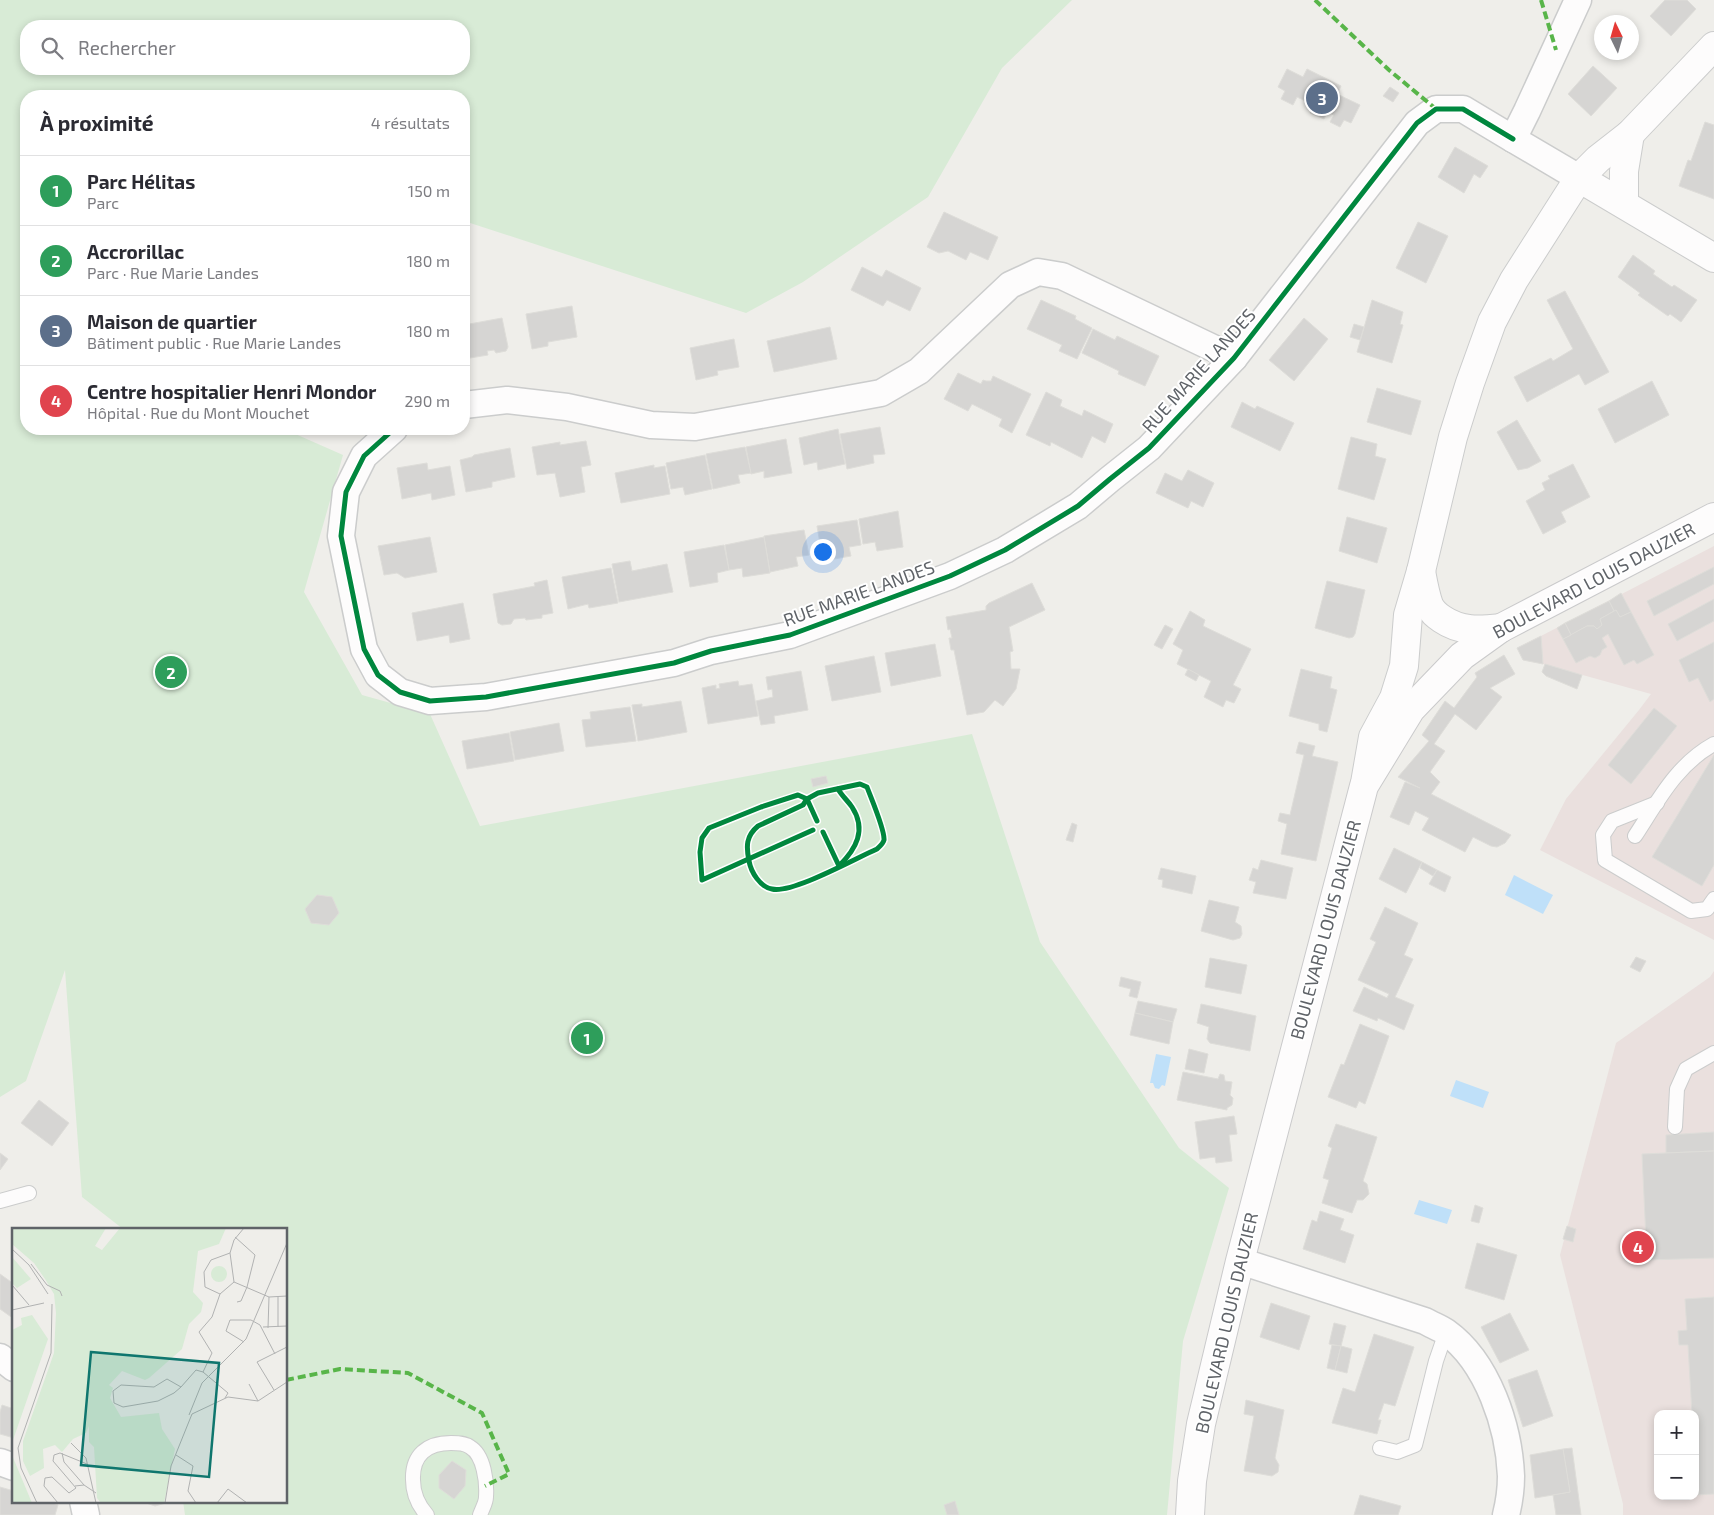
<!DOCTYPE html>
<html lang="fr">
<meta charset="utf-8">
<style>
body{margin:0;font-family:"Exo 2",sans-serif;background:#f2f2f3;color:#2b2b33}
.controls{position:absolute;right:15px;bottom:15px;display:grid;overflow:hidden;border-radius:10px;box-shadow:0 2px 8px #0003}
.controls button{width:45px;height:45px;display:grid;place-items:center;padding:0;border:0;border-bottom:1px solid #e1e1e2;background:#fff;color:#2b2b33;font:25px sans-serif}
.compass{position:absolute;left:1594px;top:15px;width:45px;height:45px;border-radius:50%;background:#fff;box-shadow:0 2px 8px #0003;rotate:355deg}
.you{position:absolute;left:822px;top:551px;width:18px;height:18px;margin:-12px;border:4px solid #fff;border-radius:50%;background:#1a73e8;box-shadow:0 0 0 8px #1a73e833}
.badge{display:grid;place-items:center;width:32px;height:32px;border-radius:50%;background:#2563eb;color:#fff;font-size:16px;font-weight:700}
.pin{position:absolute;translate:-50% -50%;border:2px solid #fff;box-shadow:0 1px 5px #0006}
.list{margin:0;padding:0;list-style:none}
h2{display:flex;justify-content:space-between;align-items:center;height:65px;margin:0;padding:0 20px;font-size:21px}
h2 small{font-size:16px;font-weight:400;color:#7c7c81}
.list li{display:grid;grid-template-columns:32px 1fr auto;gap:15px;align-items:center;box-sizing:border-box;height:70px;padding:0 20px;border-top:1px solid #e1e1e2}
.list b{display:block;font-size:19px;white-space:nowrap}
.list p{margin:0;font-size:16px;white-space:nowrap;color:#7c7c81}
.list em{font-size:16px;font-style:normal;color:#7c7c81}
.icon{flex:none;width:28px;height:28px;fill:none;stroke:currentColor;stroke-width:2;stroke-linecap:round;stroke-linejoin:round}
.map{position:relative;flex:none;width:1714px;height:1515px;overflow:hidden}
.search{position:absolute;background:#fff;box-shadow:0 2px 8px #0003;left:20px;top:20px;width:450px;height:55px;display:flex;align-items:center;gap:12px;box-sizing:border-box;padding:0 18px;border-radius:20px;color:#7c7c81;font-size:19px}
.panel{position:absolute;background:#fff;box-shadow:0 2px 8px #0003;left:20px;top:90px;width:450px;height:345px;border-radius:20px}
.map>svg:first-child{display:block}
</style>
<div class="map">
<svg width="1714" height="1515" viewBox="0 0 1714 1515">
<rect width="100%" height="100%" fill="#efeeea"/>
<!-- medical -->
<g fill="#eae0de" fill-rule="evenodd">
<polygon points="1714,546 1714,940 1540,850 1566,799 1639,710 1651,694 1543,664 1541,636"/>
<path d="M1714 971V1515H1623V1504L1560 1255 1616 1043 1710 977ZM1658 1414H1695V1496H1658Z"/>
</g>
<!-- green -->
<path fill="#d8ebd6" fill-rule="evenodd" d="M0 0H1072L1002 68 928 197 803 282 746 313 464 221V96H26V429H284L343 455 304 592 362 695 430 714 480 826 972 734 1040 942 1179 1148 1229 1188 1183 1341 1167 1515H185L183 1501H286V1229H123L82 1197 65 970 26 1081 0 1097ZM26 26H464V69H26Z"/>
<!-- water -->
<g fill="#bfe0f9">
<polygon points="1514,875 1553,895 1543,914 1505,895"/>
<polygon points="1156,1054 1171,1057 1165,1086 1162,1085 1159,1089 1155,1088 1153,1083 1150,1083"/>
<polygon points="1456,1080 1489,1092 1483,1108 1450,1096"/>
<polygon points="1419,1200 1452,1210 1447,1224 1414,1214"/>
</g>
<!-- building -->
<g fill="#d6d5d3" stroke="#deddd9">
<polygon points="1665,0 1687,0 1696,9 1671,36 1650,16"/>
<polygon points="1593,66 1617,88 1591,116 1568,94"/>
<polygon points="1287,69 1303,77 1307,69 1341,86 1337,94 1360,105 1351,123 1344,120 1340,127 1330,122 1334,115 1327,112 1324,119 1310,113 1314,105 1297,97 1293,105 1281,99 1285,91 1278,87"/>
<polygon points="1390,87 1399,93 1393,102 1383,96"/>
<polygon points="1705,122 1714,125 1714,199 1679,186 1688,160 1691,161"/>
<polygon points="1455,147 1488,166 1480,178 1474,174 1464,193 1438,177"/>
<polygon points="944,212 998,237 988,260 970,252 966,260 948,251 939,253 927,247"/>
<polygon points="1418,222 1448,236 1426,283 1396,268"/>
<polygon points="1633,255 1655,271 1653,274 1672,287 1674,285 1697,300 1681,322 1670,314 1668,316 1638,295 1640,293 1618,277"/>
<polygon points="862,267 882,277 886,270 921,288 910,311 887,300 883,306 851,290"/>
<polygon points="1565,291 1609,372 1585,385 1579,374 1527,402 1514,377 1551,358 1553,361 1573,349 1547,300"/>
<polygon points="1041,300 1076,316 1075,319 1092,328 1077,359 1059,351 1062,345 1027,329"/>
<polygon points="1372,300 1403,312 1400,324 1403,325 1392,363 1357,352"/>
<polygon points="572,306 577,337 548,342 548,346 532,349 526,314"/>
<polygon points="502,318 508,347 506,351 496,353 494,350 487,351 488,355 464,359 464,325"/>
<polygon points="1304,318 1328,339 1294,381 1269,360"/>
<polygon points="1354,324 1364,327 1360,340 1350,337"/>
<polygon points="830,327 837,359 774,372 767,341"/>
<polygon points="1093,329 1115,340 1117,336 1159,356 1145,386 1118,374 1119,371 1082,353"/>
<polygon points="734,339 739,367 717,371 718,375 696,380 690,348"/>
<polygon points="958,373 981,384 983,380 986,381 991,381 993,376 1031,394 1012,433 999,426 1002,419 972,404 968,411 944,399"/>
<polygon points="1652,381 1669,415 1615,443 1598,409"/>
<polygon points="1377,388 1421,401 1411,435 1367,422"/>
<polygon points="1046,392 1062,400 1060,406 1082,416 1084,410 1113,424 1105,443 1092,436 1082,458 1051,442 1050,446 1026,435"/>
<polygon points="1242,402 1255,409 1257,406 1294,423 1280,451 1231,427"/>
<polygon points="1517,420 1541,461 1528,468 1518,470 1497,432"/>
<polygon points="880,427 885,454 873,455 874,463 847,469 840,434"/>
<polygon points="838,429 845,464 818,470 817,462 804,465 799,438"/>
<polygon points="1351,437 1377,444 1375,456 1386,459 1374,500 1338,489"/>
<polygon points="786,439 792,473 764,478 764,471 751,474 746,447"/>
<polygon points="586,441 591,465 581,467 585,492 560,497 555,473 537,475 532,447 560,442 560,445"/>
<polygon points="745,447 751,473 738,475 740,483 713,489 706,454"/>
<polygon points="510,448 515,477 492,482 492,487 466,492 460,460 472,457 474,455"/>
<polygon points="705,455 712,489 685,495 683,487 671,489 666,463"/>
<polygon points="427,463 428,470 450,466 455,495 432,500 431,493 402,499 397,468"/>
<polygon points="1573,464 1590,497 1561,512 1566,522 1543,534 1526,501 1545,490 1542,483 1550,479 1548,476"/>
<polygon points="654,465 654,468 665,466 670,494 621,503 615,473"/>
<polygon points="1188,470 1214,483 1203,507 1191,501 1188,508 1156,493 1165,473 1182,481"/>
<polygon points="898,511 903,547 877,551 875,542 863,544 859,519"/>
<polygon points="1347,517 1387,528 1377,563 1339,551"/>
<polygon points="857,520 861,545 849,547 851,556 823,561 817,526"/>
<polygon points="804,530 809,555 796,557 798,566 770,572 764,536"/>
<polygon points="430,537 437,572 405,578 397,573 384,575 378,546"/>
<polygon points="764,537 770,573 743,577 742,568 729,570 725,545"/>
<polygon points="724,545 729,570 717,573 718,582 690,587 684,552"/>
<polygon points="630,561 632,571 667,564 673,592 619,602 612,564"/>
<polygon points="1714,567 1714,584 1654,616 1647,601"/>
<polygon points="611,568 618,603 589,608 588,604 568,609 562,577"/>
<polygon points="547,580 553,613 542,615 542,618 526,620 525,618 514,619 511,624 502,625 498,623 493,594 535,586 534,583"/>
<polygon points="1327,581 1365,590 1355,634 1353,637 1349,638 1315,628"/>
<polygon points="1032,583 1045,610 1009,627 1013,651 1010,652 1011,669 1020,669 1016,689 1003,706 995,700 984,712 967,715 954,650 951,650 949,638 952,638 950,629 948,630 946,617 986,610 986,606 989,603"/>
<polygon points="1621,593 1631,612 1620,617 1616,610 1614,611 1609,601"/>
<polygon points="1714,599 1714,621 1677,641 1668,624"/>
<polygon points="1609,601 1614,611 1600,619 1602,625 1597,629 1594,626 1587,626 1571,635 1565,623"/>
<polygon points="463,603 470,639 450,643 449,635 417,641 412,613"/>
<polygon points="1616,610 1620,617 1631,612 1654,655 1637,664 1634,660 1624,665 1608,634 1602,638 1607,647 1602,650 1600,655 1595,658 1590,656 1576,663 1563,639 1587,626 1594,626 1597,629 1602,625 1600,619"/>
<polygon points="1190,611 1205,620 1203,626 1251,649 1233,685 1241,689 1234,703 1226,700 1223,707 1204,697 1211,681 1177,664 1183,650 1173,644"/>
<polygon points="1565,623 1571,635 1563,639 1557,628"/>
<polygon points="1165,625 1173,629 1162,649 1154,645"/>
<polygon points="1541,636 1543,664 1523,660 1517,648"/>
<polygon points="1714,642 1714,699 1710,702 1698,678 1689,682 1679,660"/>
<polygon points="935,644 941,676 891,686 885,653"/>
<polygon points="1504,655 1515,674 1490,688 1502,697 1476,730 1455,714 1434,744 1445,751 1430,772 1440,782 1431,794 1511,835 1505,843 1497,847 1491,846 1473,837 1465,852 1422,830 1429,818 1415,811 1409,825 1390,817 1405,782 1420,788 1398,777 1429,741 1422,735 1443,704 1445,701 1454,708 1477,677 1475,673"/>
<polygon points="874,656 881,692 832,701 825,666"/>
<polygon points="1545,664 1582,675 1577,689 1546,676 1542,672"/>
<polygon points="1188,669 1199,675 1196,681 1185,675"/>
<polygon points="1301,669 1332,677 1330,688 1337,690 1327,732 1319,730 1319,724 1289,716"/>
<polygon points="801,671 808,710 774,716 775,723 761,725 756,701 773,697 772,689 768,690 766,677"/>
<polygon points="738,681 739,686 752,684 758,716 708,724 702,688 716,685 716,689 720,688 719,684"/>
<polygon points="681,701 687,732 638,741 632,705 642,704 642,707"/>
<polygon points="630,707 636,741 586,747 582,720 591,719 590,712"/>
<polygon points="1654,708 1677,726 1631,784 1608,765"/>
<polygon points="559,723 564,751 515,760 510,732"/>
<polygon points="509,733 514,761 467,769 462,741"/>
<polygon points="1299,742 1315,746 1312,756 1338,762 1316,861 1281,854 1287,824 1278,821 1280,813 1290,815 1304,755 1296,753"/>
<polygon points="1714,755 1714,865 1702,886 1652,857"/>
<polygon points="826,776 828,783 813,787 811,779"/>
<polygon points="1072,823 1077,825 1073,842 1066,840"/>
<polygon points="1394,848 1422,862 1406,893 1379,879"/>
<polygon points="1261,860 1293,868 1286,899 1253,893 1256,882 1249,880 1253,868 1258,870"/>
<polygon points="1422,862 1437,870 1433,876 1420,868"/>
<polygon points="1161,868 1196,876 1192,894 1162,887 1163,880 1158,879"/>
<polygon points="1437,870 1451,877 1445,892 1429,884"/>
<polygon points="317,895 332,897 339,913 329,925 311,923 305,909"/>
<polygon points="1209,900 1239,907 1235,922 1241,926 1242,934 1240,938 1233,940 1201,931"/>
<polygon points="1385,907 1418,923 1404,955 1413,959 1395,997 1414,1005 1404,1030 1378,1018 1377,1021 1353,1011 1364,987 1387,998 1389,994 1358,980 1376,942 1370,939"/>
<polygon points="1636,957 1646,961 1640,972 1630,967"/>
<polygon points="1210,958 1247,965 1241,994 1205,987"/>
<polygon points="1121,977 1141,982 1137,998 1129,996 1131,989 1119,986"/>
<polygon points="1138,1001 1177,1009 1173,1022 1135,1013"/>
<polygon points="1201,1004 1256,1016 1250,1051 1210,1043 1207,1039 1209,1027 1197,1023"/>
<polygon points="1135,1013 1173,1022 1169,1044 1130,1035"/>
<polygon points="1360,1024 1389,1036 1365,1104 1359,1101 1356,1108 1328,1097 1341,1064 1344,1065"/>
<polygon points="1189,1049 1208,1054 1204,1073 1185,1069"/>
<polygon points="1183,1072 1218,1079 1220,1074 1224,1075 1225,1081 1232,1082 1230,1095 1233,1098 1232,1105 1227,1108 1227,1110 1177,1100"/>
<polygon points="39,1100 69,1123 52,1146 21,1123"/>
<polygon points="1234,1116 1237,1134 1229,1135 1232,1161 1216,1163 1215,1157 1200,1159 1195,1122"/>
<polygon points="1336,1124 1377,1137 1363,1181 1367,1184 1369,1194 1363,1200 1357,1200 1352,1213 1322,1203 1329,1180 1323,1178 1332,1148 1328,1146"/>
<polygon points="1714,1132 1714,1151 1666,1153 1666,1135"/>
<polygon points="1714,1151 1714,1258 1647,1260 1642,1154"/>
<polygon points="0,1153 8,1159 0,1170"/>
<polygon points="1475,1205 1483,1208 1479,1223 1471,1221"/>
<polygon points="1320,1211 1344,1219 1340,1230 1354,1235 1345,1263 1303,1249 1312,1220 1317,1222"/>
<polygon points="1567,1226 1576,1229 1573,1242 1563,1239"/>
<polygon points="1477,1243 1517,1255 1504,1300 1465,1288"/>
<polygon points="0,1274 14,1284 14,1319 0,1309"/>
<polygon points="1714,1297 1714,1494 1695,1495 1695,1414 1692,1414 1688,1345 1679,1345 1678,1331 1687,1330 1685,1299"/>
<polygon points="1271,1303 1310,1316 1299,1350 1260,1337"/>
<polygon points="1510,1313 1529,1350 1500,1363 1481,1327"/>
<polygon points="1334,1323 1346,1326 1341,1346 1329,1344"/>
<polygon points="1374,1334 1414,1347 1395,1406 1384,1403 1378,1420 1381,1420 1377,1434 1332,1423 1343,1388 1355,1392"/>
<polygon points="1332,1345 1341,1346 1335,1370 1327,1368"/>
<polygon points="1341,1346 1352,1349 1347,1373 1335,1370"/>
<polygon points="1537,1370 1553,1416 1523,1427 1508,1380"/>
<polygon points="1246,1400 1284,1410 1275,1458 1279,1465 1278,1472 1272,1476 1244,1471 1254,1416 1244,1414"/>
<polygon points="2,1405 14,1409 14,1438 0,1434 0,1412"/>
<polygon points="1572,1448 1581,1515 1556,1515 1553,1495 1570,1492 1563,1449"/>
<polygon points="1563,1449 1570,1492 1535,1498 1530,1455"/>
<polygon points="452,1461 466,1470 465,1486 454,1499 439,1488 439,1475"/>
<polygon points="0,1487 14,1491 14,1501 47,1501 58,1505 55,1515 0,1515"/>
<polygon points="1360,1495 1401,1506 1398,1515 1354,1515"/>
<polygon points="140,1501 173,1501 155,1506"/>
<polygon points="955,1501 959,1515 947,1515 944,1505"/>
</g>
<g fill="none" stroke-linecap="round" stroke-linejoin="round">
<!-- service casing -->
<g stroke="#cbcccc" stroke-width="16">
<g id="service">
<polyline points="1657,803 1612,821 1603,835 1605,860 1691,911 1707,909 1714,899"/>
<path d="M1635 836C1658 801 1676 765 1714 744"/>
<polyline points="1675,1127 1677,1089 1686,1069 1714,1053"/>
<polyline points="0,1201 29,1193"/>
<polyline points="1380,1448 1397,1452 1415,1445 1436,1361 1446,1332"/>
<path d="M427 1515C418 1505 413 1493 413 1480 412 1455 427 1443 451 1443 457 1443 465 1443 470 1447 484 1455 487 1482 486 1497 486 1503 482 1509 480 1515"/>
</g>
</g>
<!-- minor casing -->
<g stroke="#cbcccc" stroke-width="29">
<g id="minor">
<polyline points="1578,0 1527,111 1513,139 1579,178"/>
<polyline points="464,405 507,400 567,407 651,425 695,427 881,393 919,371 1010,285 1038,272 1062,276 1234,358"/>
<polyline points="394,429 364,456 346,492 341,536 364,649 378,675 400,692 430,701 486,697 674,663 711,651 790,635 950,576 1005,550 1078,506 1110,479 1149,448 1234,358 1417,123 1436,109 1463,109 1513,139"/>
<path d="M1240 1261 1425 1321C1432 1325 1440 1328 1446 1332 1488 1362 1509 1427 1511 1476 1511 1489 1509 1503 1506 1515"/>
<polyline points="0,1357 14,1368"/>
<polyline points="0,1462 14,1467"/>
<polyline points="83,1501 86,1515"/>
</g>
</g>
<!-- tertiary casing -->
<g stroke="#cbcccc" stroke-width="30">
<g id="tertiary">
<polyline points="1579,178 1714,258"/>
<polyline points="1624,204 1624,171 1630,134"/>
<path d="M1421 571C1423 582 1425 594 1429 605 1432 612 1436 615 1442 619 1461 632 1480 630 1501 628"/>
<polyline points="1365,783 1373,737 1394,698 1404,666 1408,615 1421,571 1453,437 1470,383 1492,322 1514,280 1579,178 1598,159 1630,134 1714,46"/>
</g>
</g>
<!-- secondary casing -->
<g stroke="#cacacb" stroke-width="30">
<polyline id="secondary" points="1190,1515 1192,1481 1201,1424 1240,1261 1364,786 1411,709 1462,656 1501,628 1714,517"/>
</g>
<!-- service -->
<use href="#service" stroke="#fdfcfc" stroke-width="14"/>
<!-- minor -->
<use href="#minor" stroke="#fdfcfc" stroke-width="26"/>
<!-- tertiary -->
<use href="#tertiary" stroke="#fdfcfc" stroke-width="28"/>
<!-- secondary -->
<use href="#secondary" stroke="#fdfcfc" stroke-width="28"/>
<!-- quiet -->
<g stroke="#58b549" stroke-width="4" stroke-dasharray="8 4" stroke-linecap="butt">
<polyline points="1315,0 1389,70 1436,109"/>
<polyline points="1541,0 1556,50"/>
<polyline points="286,1380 340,1369 408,1373 482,1413 509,1474 485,1486"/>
</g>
<!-- cycleway casing -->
<g stroke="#fff" stroke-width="8">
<g id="cycleway">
<polyline points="394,429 364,456 346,492 341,536 364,649 378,675 400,692 430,701 486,697 674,663 711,651 790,635 950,576 1005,550 1078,506 1110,479 1149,448 1234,358 1417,123 1436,109 1463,109 1513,139"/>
<path d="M860 784 867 787C871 798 885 830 884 840 883 844 880 846 877 849 856 858 792 894 772 889 760 887 751 872 749 861 746 846 746 836 758 826L803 805 807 799 818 793Z"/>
<polyline points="813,830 702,880 700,852 702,838 709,828 761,807 798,795 807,799 817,821"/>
<path d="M823 832 839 866C856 849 867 830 852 807 848 801 842 796 838 789"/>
</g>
</g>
<!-- cycleway -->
<use href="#cycleway" stroke="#00873e" stroke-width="5"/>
</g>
<g text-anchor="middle" stroke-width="4" stroke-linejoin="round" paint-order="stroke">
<!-- street labels -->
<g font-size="18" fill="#5f6368" stroke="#fff">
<text transform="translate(1199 371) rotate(-48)" y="6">RUE MARIE LANDES</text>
<text transform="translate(1594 581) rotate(-28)" y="6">BOULEVARD LOUIS DAUZIER</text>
<text transform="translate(859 594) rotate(-20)" y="6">RUE MARIE LANDES</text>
<text transform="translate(1326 930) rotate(-75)" y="6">BOULEVARD LOUIS DAUZIER</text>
<text transform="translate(1227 1323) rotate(-77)" y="6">BOULEVARD LOUIS DAUZIER</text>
</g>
</g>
<!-- overview -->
<g transform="translate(12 1228)">
<rect width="275" height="275" fill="#efeeea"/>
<path d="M0 0H94L83 18 90 22 108 0H214L207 16 186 23 181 64 191 75 189 84 177 96 170 121 137 150 133 152 110 143 97 157 101 160 98 170 109 189 147 185 150 201 163 221 152 275H89L85 270 82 219 77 214V198L74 205 61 211 50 224 43 217 31 221 32 240 18 248 11 233V213L42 125 44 85 42 66 33 51 22 35 0 16ZM0 29 19 51 5 60 0 55ZM199 46a8 8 0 1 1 16 0a8 8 0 1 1-16 0ZM20 87 36 111 1 212 0 227 20 275H0V102L10 97 9 90Z" fill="#d8ebd6"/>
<path fill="none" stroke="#b1b2b2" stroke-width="1" d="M232 0 222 12 218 25 222 54 257 69 275 68M223 9 243 27 235 59 229 73 225 74M0 21 17 37 36 66M19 36 35 57 48 63 50 68M0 57 17 77M208 66 193 59 192 44 199 32 218 25M266 69V99M0 82 32 75M251 99 275 98M256 100 257 69M232 114 214 103 218 92H239L248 97 263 126M237 156 246 173M169 159 155 151 142 159 109 157 101 163 102 175 111 179 146 173 162 165 169 159 184 142 191 144M262 162 245 134 275 119M213 170 216 165 191 144 200 125 187 104 200 89 208 66 222 54M177 187 190 155 234 111 275 15M59 215 74 230 84 275M50 225 52 234 72 257M164 227 181 238 176 263 184 275M63 258 72 257 84 265M25 275 9 240 6 220 39 125 40 76M46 275 32 258 33 250 40 249 57 265 64 260 41 233 42 227 48 225 75 236M153 275 159 238 180 186 216 169 246 173 275 154M205 275 216 261 235 275"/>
<path fill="#0f766e" fill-opacity="0.15" stroke="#0f766e" stroke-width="2.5" d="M79 124 207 135 197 249 69 237Z"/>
<rect width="275" height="275" fill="none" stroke="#5f6368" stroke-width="2.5"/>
</g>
</svg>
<div class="controls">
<button>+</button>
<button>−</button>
</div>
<svg class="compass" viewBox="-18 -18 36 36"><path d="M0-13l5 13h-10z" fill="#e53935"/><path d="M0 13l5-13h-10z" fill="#7c7c81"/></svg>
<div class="you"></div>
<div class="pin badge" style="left:587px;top:1038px;background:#2e9e5b">1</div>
<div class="pin badge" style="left:171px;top:672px;background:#2e9e5b">2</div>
<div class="pin badge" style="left:1322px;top:98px;background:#5c6f8a">3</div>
<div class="pin badge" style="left:1638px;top:1247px;background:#e0444e">4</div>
<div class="search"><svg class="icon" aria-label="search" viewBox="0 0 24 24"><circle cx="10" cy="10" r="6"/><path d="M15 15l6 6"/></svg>Rechercher</div>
<section class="panel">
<h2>À proximité<small>4 résultats</small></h2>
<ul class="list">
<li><span class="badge" style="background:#2e9e5b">1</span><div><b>Parc Hélitas</b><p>Parc</p></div><em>150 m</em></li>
<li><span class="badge" style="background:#2e9e5b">2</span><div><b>Accrorillac</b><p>Parc · Rue Marie Landes</p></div><em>180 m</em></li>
<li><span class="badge" style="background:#5c6f8a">3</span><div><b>Maison de quartier</b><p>Bâtiment public · Rue Marie Landes</p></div><em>180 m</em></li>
<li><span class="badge" style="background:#e0444e">4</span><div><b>Centre hospitalier Henri Mondor</b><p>Hôpital · Rue du Mont Mouchet</p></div><em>290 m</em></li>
</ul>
</section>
</div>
